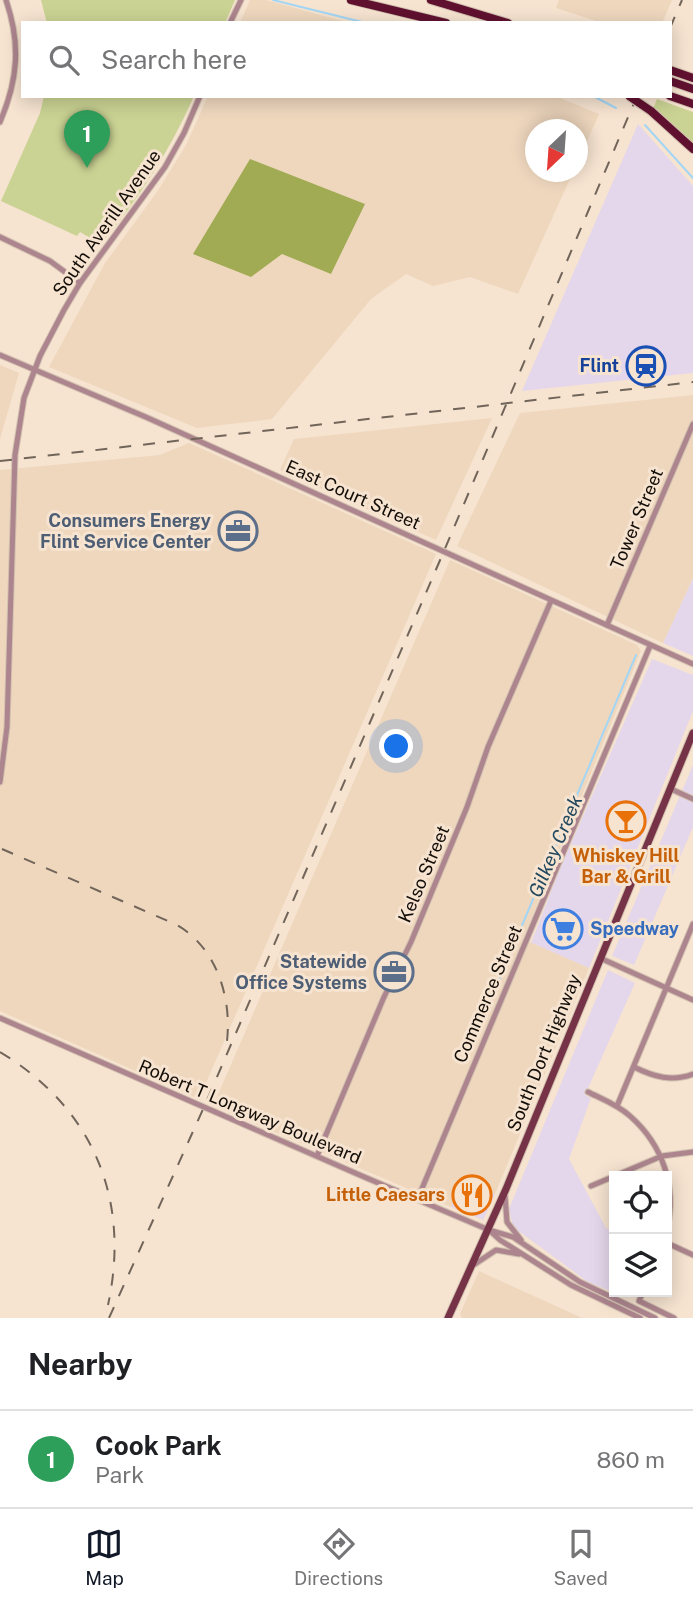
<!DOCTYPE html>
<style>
body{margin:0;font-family:"Public Sans",sans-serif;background:#f2f2f2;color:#202124}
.controls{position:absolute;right:21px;bottom:21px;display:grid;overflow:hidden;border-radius:0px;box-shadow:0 4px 18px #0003}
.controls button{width:63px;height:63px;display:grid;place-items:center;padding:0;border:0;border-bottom:2px solid #e0e0e0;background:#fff;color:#202124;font:35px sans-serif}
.compass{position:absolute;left:525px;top:119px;width:63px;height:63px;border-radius:50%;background:#fff;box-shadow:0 4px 18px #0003;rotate:205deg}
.you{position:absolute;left:397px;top:747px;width:24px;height:24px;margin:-18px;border:5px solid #fff;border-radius:50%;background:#1a73e8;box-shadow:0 0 0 10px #1a73e833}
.badge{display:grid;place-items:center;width:46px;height:46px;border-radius:50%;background:#111827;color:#fff;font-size:23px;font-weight:700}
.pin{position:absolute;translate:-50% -58px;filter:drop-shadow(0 2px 4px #0008)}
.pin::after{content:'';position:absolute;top:37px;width:24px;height:21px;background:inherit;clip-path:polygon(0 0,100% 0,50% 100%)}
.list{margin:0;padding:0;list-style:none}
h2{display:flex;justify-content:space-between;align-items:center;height:91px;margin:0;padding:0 28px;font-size:30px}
h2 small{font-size:23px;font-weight:400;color:#757577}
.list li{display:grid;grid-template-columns:46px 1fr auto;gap:21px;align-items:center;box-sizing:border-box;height:98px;padding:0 28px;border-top:2px solid #e0e0e0}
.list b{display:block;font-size:26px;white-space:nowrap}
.list p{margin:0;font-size:23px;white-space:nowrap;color:#757577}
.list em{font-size:23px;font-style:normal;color:#757577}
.icon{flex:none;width:38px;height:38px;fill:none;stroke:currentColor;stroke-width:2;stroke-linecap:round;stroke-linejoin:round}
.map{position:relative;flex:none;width:693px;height:1318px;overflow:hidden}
.search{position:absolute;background:#fff;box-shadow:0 4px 18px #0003;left:21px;right:21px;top:21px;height:77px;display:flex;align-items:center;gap:18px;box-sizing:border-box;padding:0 24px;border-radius:0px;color:#757577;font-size:26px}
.sheet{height:189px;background:#fff}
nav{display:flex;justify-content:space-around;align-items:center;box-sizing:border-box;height:98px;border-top:2px solid #e0e0e0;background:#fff;font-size:19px;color:#757577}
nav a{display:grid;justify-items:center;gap:4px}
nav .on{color:#111827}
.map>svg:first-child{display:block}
</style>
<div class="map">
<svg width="693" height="1318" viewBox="0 0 693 1318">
<rect width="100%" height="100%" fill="#f6e3d0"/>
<!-- commercial -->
<g fill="#e5d7eb">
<polygon points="638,124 693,186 693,373 522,391"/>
<polygon points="693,578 693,656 663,643"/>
<polygon points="652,659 693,675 693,711 589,968 531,943 559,871"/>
<polygon points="693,765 693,827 634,965 612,956"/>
<polygon points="608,970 635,983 585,1095 591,1098 569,1159 606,1228 614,1232 614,1292 630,1292 627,1298 588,1282 513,1227 509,1209"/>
<polygon points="462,1181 495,1194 483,1220 451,1207"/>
</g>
<!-- built -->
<g fill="#efd7be">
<polygon points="250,0 266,0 350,23 240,23"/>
<polygon points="559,0 672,0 662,23 602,23 556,8"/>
<polygon points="208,96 555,96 599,114 578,162 578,130 536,130 536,172 573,172 518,294 470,277 433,286 406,274 371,299 272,419 197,428 49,367 105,263 157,192 186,145"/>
<polygon points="0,365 19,373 0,439"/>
<polygon points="693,395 693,578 663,643 457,546 520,413"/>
<polygon points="492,418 436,540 280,470 294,439"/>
<polygon points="189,443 436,554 199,1099 0,1011 0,470 160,455"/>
<polygon points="450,560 637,645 641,651 523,939 589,968 495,1194 462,1181 451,1207 213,1106"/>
<polygon points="479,1271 582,1318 462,1318 460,1314"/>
</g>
<!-- green -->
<g fill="#cad393">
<polygon points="41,0 235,0 225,23 47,23"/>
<path d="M44 96H194C170 151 139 198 101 244L80 232 77 236 1 201 40 113Z"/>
<polygon points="657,99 693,112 693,144 653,109"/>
</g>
<!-- forest -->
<polygon fill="#a1ab53" points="250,159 365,204 331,274 282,254 251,277 193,254"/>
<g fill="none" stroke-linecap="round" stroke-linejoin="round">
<!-- stream -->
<g stroke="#a3d6f5" stroke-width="2">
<polyline points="273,0 366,23"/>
<polyline points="593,96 616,108"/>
<polyline points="645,125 693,178"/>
<polyline points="469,1031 476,1030 480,1025 636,655"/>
</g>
<!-- minor casing -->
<g stroke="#d2c1b0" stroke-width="7">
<g id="minor">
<polyline points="230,23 241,0"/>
<path d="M0 122C18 80 21 44 6 0"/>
<polyline points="0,237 50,261 80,283"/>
<polyline points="0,355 148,418 693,664"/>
<polyline points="607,625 693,424"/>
<polyline points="0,782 7,727 15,455 24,398 40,356 64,310 80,283 165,167 184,133 200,96"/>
<polyline points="671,789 693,799"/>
<polyline points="600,958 693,1000"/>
<polyline points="0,1018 362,1176 489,1230 513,1237 580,1282 655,1318"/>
<path d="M634 1067C654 1077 672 1082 693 1074"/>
<path d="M588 1092C602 1099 618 1105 630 1116 663 1145 677 1187 667 1229"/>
<polyline points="617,1106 693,924"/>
<polyline points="317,1156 384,997 411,942 467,807 488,747 551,601"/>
<polyline points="591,1186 662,1156 693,1152"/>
<polyline points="505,1196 507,1222 521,1240"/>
<polyline points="418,1198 650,646"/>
<polyline points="489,1230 500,1240 571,1285 640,1318"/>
<polyline points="667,1243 693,1255"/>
<polyline points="475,1264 496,1250 519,1254"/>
<polyline points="643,1292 639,1301 674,1318"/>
</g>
</g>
<!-- major casing -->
<g stroke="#d2c1b0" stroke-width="9">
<polyline id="major" points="448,1318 506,1189 693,733"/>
</g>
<!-- highway casing -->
<g stroke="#d2c1b0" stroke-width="10">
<g id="highway">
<polyline points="351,0 446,23"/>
<polyline points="431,0 508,23"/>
<polyline points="670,70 693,78"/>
<polyline points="670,81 693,89"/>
<polyline points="670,96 693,104"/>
<polyline points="651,111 693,149"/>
</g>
</g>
<!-- minor -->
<use href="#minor" stroke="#ad858e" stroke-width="5"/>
<!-- major -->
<use href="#major" stroke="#763347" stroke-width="7"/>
<!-- highway -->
<use href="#highway" stroke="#60112f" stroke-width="8"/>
<!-- rail -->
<g stroke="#71655a" stroke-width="2" stroke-dasharray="12 12" stroke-linecap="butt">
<polyline points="670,28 682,0"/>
<polyline points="0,461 693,382"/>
<path d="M2 849 175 924C216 946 232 997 227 1041"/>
<path d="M0 1052C93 1108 131 1199 108 1305"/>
<polyline points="109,1318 204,1107 444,551 637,96"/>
</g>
<!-- highway-bridge casing -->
<g stroke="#d2c1b0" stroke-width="10" stroke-linecap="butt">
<polyline id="highway-bridge" points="629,96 651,111"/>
</g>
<!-- highway-bridge -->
<use href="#highway-bridge" stroke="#60112f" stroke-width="8"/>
</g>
<!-- icons -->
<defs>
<g id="station-ring" transform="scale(2.0125)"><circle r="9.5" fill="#f6e3d0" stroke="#1a4fb4" stroke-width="1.5"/><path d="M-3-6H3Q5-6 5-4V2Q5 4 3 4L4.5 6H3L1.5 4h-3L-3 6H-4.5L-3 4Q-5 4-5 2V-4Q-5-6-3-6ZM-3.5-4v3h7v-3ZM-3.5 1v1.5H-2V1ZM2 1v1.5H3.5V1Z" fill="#1a4fb4"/></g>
<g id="office-ring" transform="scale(2.0125)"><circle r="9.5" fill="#f6e3d0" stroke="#5c6f8a" stroke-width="1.5"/><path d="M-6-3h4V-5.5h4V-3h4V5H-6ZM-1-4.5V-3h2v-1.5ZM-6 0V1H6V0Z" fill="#5c6f8a"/></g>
<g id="bar-ring" transform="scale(2.0125)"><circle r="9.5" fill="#f6e3d0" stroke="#e8710a" stroke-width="1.5"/><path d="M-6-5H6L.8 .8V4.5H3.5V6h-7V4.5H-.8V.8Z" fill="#e8710a"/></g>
<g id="supermarket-ring" transform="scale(2.0125)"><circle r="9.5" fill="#f6e3d0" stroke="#3f7fe0" stroke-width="1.5"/><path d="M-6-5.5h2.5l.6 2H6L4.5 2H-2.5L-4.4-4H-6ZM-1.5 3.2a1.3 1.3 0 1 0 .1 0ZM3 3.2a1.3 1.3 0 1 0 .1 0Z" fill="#3f7fe0"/></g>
<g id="restaurant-ring" transform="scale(2.0125)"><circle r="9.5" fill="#f6e3d0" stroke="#e8710a" stroke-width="1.5"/><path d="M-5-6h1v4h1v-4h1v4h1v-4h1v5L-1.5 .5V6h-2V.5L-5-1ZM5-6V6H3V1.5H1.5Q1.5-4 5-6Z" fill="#e8710a"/></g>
</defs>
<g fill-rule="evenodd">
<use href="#station-ring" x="646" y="366"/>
<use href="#office-ring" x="238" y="531"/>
<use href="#bar-ring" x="626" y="821"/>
<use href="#supermarket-ring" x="563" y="929"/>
<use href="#office-ring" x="394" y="972"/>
<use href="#restaurant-ring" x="472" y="1195"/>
</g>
<g text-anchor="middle" stroke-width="6" stroke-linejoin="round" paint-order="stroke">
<!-- street labels -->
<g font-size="18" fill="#130d07" stroke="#f6e3d0">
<text transform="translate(107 223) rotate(-55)" y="6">South Averill Avenue</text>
<text transform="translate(353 495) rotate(24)" y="6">East Court Street</text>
<text transform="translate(637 519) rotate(-67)" y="6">Tower Street</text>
<text transform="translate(424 874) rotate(-67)" y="6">Kelso Street</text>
<text transform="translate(488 994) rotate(-67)" y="6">Commerce Street</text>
<text transform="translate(544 1053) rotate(-68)" y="6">South Dort Highway</text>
<text transform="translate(250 1112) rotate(23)" y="6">Robert T Longway Boulevard</text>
</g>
<!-- transit labels -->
<g font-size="18" font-weight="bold" fill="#164399" stroke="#f6e3d0" text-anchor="end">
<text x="619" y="372">Flint</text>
</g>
<!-- service labels -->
<g font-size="18" font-weight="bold" fill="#4e5e75" stroke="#f6e3d0" text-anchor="end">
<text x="211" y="527">Consumers Energy<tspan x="211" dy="21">Flint Service Center</tspan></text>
<text x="367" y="968">Statewide<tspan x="367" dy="21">Office Systems</tspan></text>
</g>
<!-- food labels -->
<g font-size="18" font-weight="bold" fill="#c56008" stroke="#f6e3d0">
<text x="626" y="862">Whiskey Hill<tspan x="626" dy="21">Bar &amp; Grill</tspan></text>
<text x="445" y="1201" text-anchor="end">Little Caesars</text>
</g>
<!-- shop labels -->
<g font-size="18" font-weight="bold" fill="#366cbe" stroke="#f6e3d0" text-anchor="start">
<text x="590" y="935">Speedway</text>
</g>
<!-- water labels -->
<g font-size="19" font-style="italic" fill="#21485e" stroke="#f6e3d0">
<text transform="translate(555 846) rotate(-67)" y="7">Gilkey Creek</text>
</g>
</g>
</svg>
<div class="controls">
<button><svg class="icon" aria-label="locate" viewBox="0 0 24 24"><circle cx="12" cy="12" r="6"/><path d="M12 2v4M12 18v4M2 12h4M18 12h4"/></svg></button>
<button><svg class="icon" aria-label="layers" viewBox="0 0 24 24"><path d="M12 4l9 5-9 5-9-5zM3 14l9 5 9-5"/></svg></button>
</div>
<svg class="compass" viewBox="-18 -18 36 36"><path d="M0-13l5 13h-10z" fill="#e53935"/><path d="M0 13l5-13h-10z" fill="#757577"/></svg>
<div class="you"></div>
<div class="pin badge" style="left:87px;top:168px;background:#2e9e5b">1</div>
<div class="search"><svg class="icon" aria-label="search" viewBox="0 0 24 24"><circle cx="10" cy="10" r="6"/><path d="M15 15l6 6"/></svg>Search here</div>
</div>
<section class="sheet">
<h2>Nearby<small></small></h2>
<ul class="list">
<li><span class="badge" style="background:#2e9e5b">1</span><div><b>Cook Park</b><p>Park</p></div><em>860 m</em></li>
</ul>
</section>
<nav>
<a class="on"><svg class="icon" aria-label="map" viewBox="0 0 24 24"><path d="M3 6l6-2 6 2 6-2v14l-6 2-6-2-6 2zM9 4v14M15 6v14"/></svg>Map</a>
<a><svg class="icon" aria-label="directions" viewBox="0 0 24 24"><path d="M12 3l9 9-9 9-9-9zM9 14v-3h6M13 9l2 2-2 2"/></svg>Directions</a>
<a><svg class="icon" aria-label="saved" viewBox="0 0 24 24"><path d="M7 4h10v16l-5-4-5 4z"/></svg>Saved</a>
</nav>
